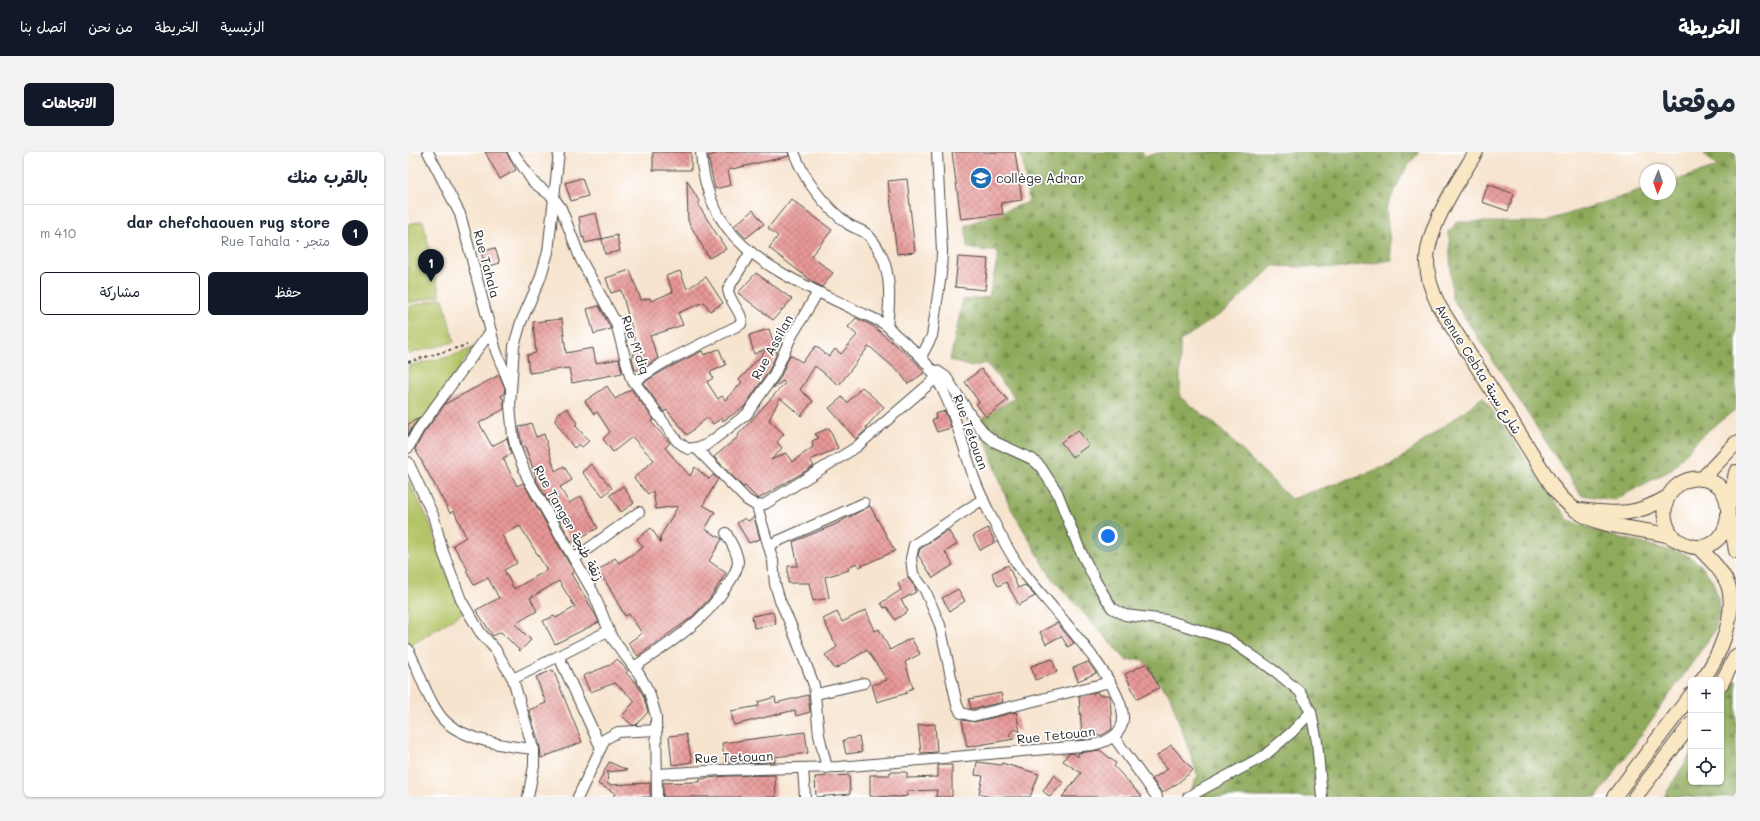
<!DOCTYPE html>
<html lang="ar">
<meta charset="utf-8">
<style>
body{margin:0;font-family:Mali,"Playpen Sans Arabic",sans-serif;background:#f2f2f3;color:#1f2937;direction:rtl}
.controls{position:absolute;right:12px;bottom:12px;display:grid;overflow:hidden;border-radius:6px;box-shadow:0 1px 3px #0004}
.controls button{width:36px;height:36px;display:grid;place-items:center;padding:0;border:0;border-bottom:1px solid #e0e1e3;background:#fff;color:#1f2937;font:20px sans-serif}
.compass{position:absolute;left:1232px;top:12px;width:36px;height:36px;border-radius:50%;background:#fff;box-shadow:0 1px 3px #0004;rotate:182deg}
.you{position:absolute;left:700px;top:384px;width:14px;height:14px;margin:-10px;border:3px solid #fff;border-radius:50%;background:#1a73e8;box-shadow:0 0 0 6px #1a73e833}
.badge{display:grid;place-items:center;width:26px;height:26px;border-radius:50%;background:#111827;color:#fff;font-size:13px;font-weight:700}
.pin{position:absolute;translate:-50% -33px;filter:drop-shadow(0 1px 2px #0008)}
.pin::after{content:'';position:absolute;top:21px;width:14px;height:12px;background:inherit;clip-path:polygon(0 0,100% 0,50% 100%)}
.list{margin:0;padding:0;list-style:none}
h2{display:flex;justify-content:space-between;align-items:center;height:52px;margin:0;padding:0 16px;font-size:17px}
h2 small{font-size:13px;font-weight:400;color:#747a83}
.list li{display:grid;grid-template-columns:26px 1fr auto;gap:12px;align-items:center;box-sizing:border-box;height:56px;padding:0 16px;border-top:1px solid #e0e1e3}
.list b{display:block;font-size:15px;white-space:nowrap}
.list p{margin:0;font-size:13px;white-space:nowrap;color:#747a83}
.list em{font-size:13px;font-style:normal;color:#747a83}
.actions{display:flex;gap:8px;padding:12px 16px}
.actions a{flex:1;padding:9px 0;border:1px solid #111827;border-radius:6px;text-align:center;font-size:14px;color:#111827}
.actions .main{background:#111827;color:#fff}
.icon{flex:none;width:22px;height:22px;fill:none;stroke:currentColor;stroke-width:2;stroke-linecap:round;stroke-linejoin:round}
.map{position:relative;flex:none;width:1328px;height:645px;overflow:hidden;direction:ltr;border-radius:6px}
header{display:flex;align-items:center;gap:24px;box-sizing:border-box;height:56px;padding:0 20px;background:#111827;color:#fff}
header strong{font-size:19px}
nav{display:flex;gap:22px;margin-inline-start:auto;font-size:14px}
.intro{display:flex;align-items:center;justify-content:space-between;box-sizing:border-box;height:96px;padding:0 24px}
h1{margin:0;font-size:28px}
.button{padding:10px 18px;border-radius:6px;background:#111827;color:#fff;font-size:14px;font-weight:700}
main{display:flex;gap:24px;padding:0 24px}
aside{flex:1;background:#fff;border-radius:6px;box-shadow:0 1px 3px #0004}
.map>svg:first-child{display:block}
</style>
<header>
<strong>الخريطة</strong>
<nav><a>الرئيسية</a><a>الخريطة</a><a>من نحن</a><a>اتصل بنا</a></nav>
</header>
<div class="intro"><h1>موقعنا</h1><a class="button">الاتجاهات</a></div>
<main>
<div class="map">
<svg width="1328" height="645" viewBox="0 0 1328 645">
<defs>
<pattern id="forest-firs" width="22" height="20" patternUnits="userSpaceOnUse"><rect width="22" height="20" fill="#8faa5c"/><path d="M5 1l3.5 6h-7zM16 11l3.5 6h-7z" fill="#758b4c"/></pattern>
<pattern id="building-cross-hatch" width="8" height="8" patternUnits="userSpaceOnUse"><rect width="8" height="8" fill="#e79896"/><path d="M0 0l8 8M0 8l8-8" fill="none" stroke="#bb7c7b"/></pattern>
</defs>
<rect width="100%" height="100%" fill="#fff"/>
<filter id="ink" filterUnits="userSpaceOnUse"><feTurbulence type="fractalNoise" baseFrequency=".025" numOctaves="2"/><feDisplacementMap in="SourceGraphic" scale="8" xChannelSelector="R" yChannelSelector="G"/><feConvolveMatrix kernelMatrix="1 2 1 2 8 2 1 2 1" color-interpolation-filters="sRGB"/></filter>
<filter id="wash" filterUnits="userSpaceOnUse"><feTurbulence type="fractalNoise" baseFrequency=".012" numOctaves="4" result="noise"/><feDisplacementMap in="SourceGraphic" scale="16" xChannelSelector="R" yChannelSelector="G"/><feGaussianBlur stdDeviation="0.9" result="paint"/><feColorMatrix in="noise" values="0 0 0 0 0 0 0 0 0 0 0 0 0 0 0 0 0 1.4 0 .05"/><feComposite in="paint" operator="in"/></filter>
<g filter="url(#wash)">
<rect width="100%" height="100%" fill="#f7e4cf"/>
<!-- grass -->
<g fill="#b4c567" stroke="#707849">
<polygon points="15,69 32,144 0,151 0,72"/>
<polygon points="35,146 46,190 0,202 0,155"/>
<polygon points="65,196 0,290 0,214 44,204"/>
<polygon points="0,328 21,369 38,422 56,460 2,494 0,491"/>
</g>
<!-- forest -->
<g fill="url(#forest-firs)" stroke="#5d6a44">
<polygon points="613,0 734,0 737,5 753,0 1011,0 998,16 978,56 984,108 933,116 865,114 820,157 772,189 772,245 808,273 883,347 985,312 1075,245 1160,368 1198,382 1277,402 1293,413 1304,428 1310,445 1311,463 1306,480 1189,645 779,645 790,624 762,544 733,507 719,509 643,425 600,351 570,268 607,246 578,211 563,215 542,208 555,148 581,145 591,100 559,96 558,73 621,50"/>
<polygon points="1294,0 1328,0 1328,257 1293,284 1263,318 1206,348 1173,343 1044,146 1041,80 1049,70 1135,70 1238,37 1238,42 1262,42 1262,30 1309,15"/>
<polygon points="1328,528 1328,645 1256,645 1283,601 1283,630 1313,630 1313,553"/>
</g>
<g id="blocks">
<!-- building -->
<g fill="url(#building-cross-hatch)" fill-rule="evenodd">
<polygon points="77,0 98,0 108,18 92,27"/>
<rect x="245" y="0" width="38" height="18"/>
<polygon points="316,0 380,0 381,4 320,18 323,33 307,37 300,4"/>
<polygon points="544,0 607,0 614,48 593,51 595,62 553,67"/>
<polygon points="174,26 180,44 163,49 157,31"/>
<polygon points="499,27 507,100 489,102 480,29"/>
<polygon points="279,28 291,49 291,54 318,97 301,106 280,69"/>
<polygon points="1080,32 1106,42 1100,59 1074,50"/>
<polygon points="383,47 424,78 403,104 425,121 414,135 405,130 361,96 370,84 360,76"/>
<polygon points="345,58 356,72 338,86 326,74"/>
<polygon points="188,61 194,87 177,91 176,85 174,86 171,65"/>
<polygon points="209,83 212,99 197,102 194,87"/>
<polygon points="87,96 92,111 78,115 73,100"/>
<polygon points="550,105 580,107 577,138 547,135"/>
<polygon points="222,118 233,148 242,146 243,149 265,140 258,124 272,119 279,137 298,125 315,151 302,159 296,150 270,161 275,173 242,184 250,206 233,217 227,218 224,205 226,204 225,199 230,198 213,138 203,141 198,126"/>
<polygon points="348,121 384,147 365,168 330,141"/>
<polygon points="191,154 203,177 186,182 179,157"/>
<polygon points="448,166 465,174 509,211 516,221 500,232 492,221 461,194 431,233 407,214 392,238 405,249 393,264 372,246 361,268 376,282 369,290 374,296 363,308 378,301 384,310 405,295 404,289 411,286 407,282 421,276 430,296 402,308 406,314 350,347 337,334 335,335 306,305 331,284 330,283 377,231 375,229 365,236 372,226 382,203 394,210 408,194 421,205 427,197 433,202 449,183 440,175"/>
<polygon points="154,167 158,201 185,196 188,211 211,207 214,221 164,231 161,216 121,221 119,203 128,201 125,170"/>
<polygon points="361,177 369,201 360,220 336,255 315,269 314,266 305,272 300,265 279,283 259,258 256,260 235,231 258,217 294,199 296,203 311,197 318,213 302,220 305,226 299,230 310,247 314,244 317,248 334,230 331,228 360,196 346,202 341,183"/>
<polygon points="573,217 600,248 578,265 568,252 571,250 557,230"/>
<path d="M91 223 97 236 96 242 93 244 96 249V257L71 271 84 294 99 286 103 302 95 306 109 334 115 331 166 420 163 422 178 446 191 470 147 492 135 469 146 464 148 466 167 455 151 429 122 446 129 459 107 472 123 488 112 499 93 480 85 484 68 458 91 446 80 426 66 433 58 419 60 418 45 393 58 385 46 359 42 361 7 297 15 282 37 252ZM112 374 139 418 106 437 96 418 109 411 94 383Z"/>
<polygon points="199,234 207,247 223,237 246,268 243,270 262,291 257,296 282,324 287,315 301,327 305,323 310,327 295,353 307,360 297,377 314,387 301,409 318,421 302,446 284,465 230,504 220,491 234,481 221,462 217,464 198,430 190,419 207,406 211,411 235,395 229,387 243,376 253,391 252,385 270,354 248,357 245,339 240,342 226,326 246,308 224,285 205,300 195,287 202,280 189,260 186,262 177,249"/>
<polygon points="454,235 476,255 458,275 459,277 448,287 421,256 434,245 439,251"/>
<polygon points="159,256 169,271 167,273 181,289 174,295 171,292 166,296 147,269 149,262"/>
<polygon points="537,259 543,276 529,280 524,268 528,266 527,262"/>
<polygon points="11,266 5,274 0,283 0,272"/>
<polygon points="123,271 128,285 136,282 147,319 156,314 164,328 152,335 161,351 173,344 190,376 164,390 127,326 128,325 117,294 114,295 111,275"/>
<polygon points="670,278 681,293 664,305 653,290"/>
<polygon points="183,312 204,336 195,344 174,320"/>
<polygon points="215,334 226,351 213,360 202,343"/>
<polygon points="462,354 487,399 451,415 448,411 440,416 441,418 417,425 421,446 405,449 401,431 380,431 380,414 390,414 385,390 426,373"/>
<polygon points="346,365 352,387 341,391 329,371 337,366 340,369"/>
<polygon points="580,376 587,390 572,398 565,384"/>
<polygon points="540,378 549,392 537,400 545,413 525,426 510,403 512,397"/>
<polygon points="600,413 610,436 617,433 627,444 611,453 598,430 590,434 584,421"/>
<polygon points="500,426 507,435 508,440 493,448 500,459 487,468 479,455 476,456 473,451 493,438 490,431"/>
<polygon points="550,437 557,449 542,459 534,446"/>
<polygon points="458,458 467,479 471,477 482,498 503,486 512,502 497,510 505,536 498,539 499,541 469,550 464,533 479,528 459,498 427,517 417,503 429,495 415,467 429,460 434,470"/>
<polygon points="365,460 368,472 346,476 344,464"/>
<polygon points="649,471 666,491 660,495 653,484 638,492 632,480"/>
<polygon points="209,507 220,519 218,521 228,531 235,543 240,560 228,573 224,573 214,564 227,549 207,531 182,540 175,524 204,512"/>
<polygon points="644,507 649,520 627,528 623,514"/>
<polygon points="680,510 688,521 670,529 665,516"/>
<polygon points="739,511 751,536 729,547 717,522"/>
<polygon points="145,518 174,590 133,606 132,595 121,558 138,551 128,525"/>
<polygon points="690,540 690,543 701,543 702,545 704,577 694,583 675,585 678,587 669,588 668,580 674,584 671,544"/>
<polygon points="593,541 595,550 563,557 561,547"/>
<polygon points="400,543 402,560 388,564 387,558 326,573 323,559 351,554 350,550 367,545 368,551"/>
<polygon points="608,560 612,580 606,576 601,583 606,587 559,595 554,568 567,570"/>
<polygon points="527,572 529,600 513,601 510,573"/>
<polygon points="397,580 400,601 366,605 367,610 317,611 314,591"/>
<polygon points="278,582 284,610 264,613 261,584"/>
<polygon points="451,585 454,600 438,602 435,588"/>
<polygon points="763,593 785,618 770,631 754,641 744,627 760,617 749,604"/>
<polygon points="692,598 708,611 706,614 734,645 654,645 673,621 655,609 660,602 665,601 670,605 670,601"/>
<polygon points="201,610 219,618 199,620 200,633 242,631 242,645 205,645 207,641 190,632"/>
<polygon points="569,610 593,613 594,611 631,622 622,645 582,645 571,642 575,624 567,623"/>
<polygon points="530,613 544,613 544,645 528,645 529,638 499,639 499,644 491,645 462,644 462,623 482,623 482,620 499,620 499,626 530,625"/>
<polygon points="367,623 368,645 255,645 255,631 292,630 292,627 319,624"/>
<polygon points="441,623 442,642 408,645 407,625"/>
<polygon points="646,623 655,631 642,645 635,639"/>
</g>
</g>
</g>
<g filter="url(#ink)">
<use href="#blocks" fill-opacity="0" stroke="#4a4744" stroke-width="1"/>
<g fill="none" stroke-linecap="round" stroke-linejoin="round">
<!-- street casing -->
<g stroke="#4a4744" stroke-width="12">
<g id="street">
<polyline points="20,0 52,62 88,199 102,233"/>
<polyline points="105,0 125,30 146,46 153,56 173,108 208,171 222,224 269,289 280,297 297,294 339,262 366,223 383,185 410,140"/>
<polyline points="151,0 140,100 132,127 113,170 106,194 102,254 105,284 108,297 119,325 185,440 204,486 231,522 241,540 248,564 249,645"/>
<path d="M386 0C396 28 416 54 440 72 447 77 456 78 461 84 484 110 483 142 479 174"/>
<polyline points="513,205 524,184 533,122 534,99 529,0"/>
<polyline points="522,217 529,219 538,225 563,264 577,282 587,290 624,307 632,314 649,340 671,396 688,430 704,456 717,463 758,468 820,487 868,520 892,540 903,560 909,590 914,645"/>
<path d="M225 230 255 211 333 172C337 163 320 149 320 137L342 101"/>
<polyline points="0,296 10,278 83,179"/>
<polyline points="289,297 339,348 349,354 357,352 447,296 527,227"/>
<polyline points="0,310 25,363 35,400 53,448 72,480 87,497 105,527 126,600 126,614 120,645"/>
<polyline points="575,347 506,393 503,406 505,422 517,438 532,473 549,553 553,561 565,564 702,530"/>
<polyline points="349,354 365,409 367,432 372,449 382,471 406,533 411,583 419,616"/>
<polyline points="361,393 456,351"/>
<polyline points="166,407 231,360"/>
<path d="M0 497C11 519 19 547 34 566 52 587 99 595 126 597"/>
<polyline points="151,505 193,596"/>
<path d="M226 515C261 492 296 470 319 434 324 426 330 418 330 409 329 399 322 389 318 381"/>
<polyline points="105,527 200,479"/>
<polyline points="408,542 456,531"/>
<polyline points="706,585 749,645"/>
<polyline points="395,616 397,645"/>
<path d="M250 622 313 618 431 615 685 593C698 590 714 583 715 567 717 529 633 446 610 413 595 390 576 352 566 326 552 286 542 237 513 205 505 197 497 191 489 184 485 181 482 176 478 173 467 166 454 162 443 156 370 120 298 94 293 0"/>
<polyline points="170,645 197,587 210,580 249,578"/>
<polyline points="780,645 856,604 884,580 903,560"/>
</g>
</g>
<!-- secondary casing -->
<g stroke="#4a4744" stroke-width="16">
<g id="secondary">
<path d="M1068 0C1050 30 1019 74 1019 110 1019 126 1024 140 1031 154L1145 335C1177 379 1210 371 1258 383 1270 387 1278 396 1292 395 1321 393 1328 353 1311 334 1277 309 1238 351 1266 386"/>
<polyline points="1294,327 1328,291"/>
<polyline points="1322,350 1328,320"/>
<path d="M1172 358C1210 362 1225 365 1260 345"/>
<polyline points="1323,370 1328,399"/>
<path d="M1290 395C1302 407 1316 420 1321 436 1328 465 1311 506 1294 528"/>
<polyline points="1313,532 1328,504"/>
<polyline points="1206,645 1283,543"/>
<polyline points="1227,645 1283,572"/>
</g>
</g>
<!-- path -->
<polyline stroke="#4a4744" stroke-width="2" stroke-dasharray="3 3" stroke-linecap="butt" points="0,210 59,193"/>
<!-- street -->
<use href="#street" stroke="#fff" stroke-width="10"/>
<!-- secondary -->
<use href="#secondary" stroke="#fae7c3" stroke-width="14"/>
</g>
</g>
<!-- icons -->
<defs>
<g id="school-disc" transform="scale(1.15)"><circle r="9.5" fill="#1f6fb2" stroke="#fff"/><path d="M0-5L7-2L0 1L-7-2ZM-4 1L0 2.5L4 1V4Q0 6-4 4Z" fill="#fff"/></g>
</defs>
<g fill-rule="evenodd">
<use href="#school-disc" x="573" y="26"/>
</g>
<g text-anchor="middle" stroke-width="3.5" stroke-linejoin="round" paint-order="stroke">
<!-- poi labels -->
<g font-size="13" fill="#2b2b2b" stroke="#fff" text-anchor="start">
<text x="588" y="31">collège Adrar</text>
</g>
<!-- street labels -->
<g font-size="13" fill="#2b2b2b" stroke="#fff">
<text transform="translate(79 112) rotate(75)" y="5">Rue Tahala</text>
<text transform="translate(228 193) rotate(71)" y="5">Rue M'diq</text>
<text transform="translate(364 195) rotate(-61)" y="5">Rue Assilan</text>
<text transform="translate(1071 217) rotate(58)" y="5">Avenue Cebta شارع سبتة</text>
<text transform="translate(563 280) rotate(70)" y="5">Rue Tetouan</text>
<text transform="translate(161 371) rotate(61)" y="5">Rue Tanger زنقة طنجة</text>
<text transform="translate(648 583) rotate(-6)" y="5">Rue Tetouan</text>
<text transform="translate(326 605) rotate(-2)" y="5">Rue Tetouan</text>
</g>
</g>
</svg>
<div class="controls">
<button>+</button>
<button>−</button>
<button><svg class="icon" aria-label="locate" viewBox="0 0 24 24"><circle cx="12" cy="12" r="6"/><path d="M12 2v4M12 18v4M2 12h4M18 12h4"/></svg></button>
</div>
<svg class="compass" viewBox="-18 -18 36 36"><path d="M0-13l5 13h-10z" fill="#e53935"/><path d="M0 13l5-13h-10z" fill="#747a83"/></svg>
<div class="you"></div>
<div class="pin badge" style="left:23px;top:130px">1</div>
</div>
<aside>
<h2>بالقرب منك<small></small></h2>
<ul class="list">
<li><span class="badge">1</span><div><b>dar chefchaouen rug store</b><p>متجر · Rue Tahala</p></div><em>410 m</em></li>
</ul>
<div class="actions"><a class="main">حفظ</a><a>مشاركة</a></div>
</aside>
</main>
